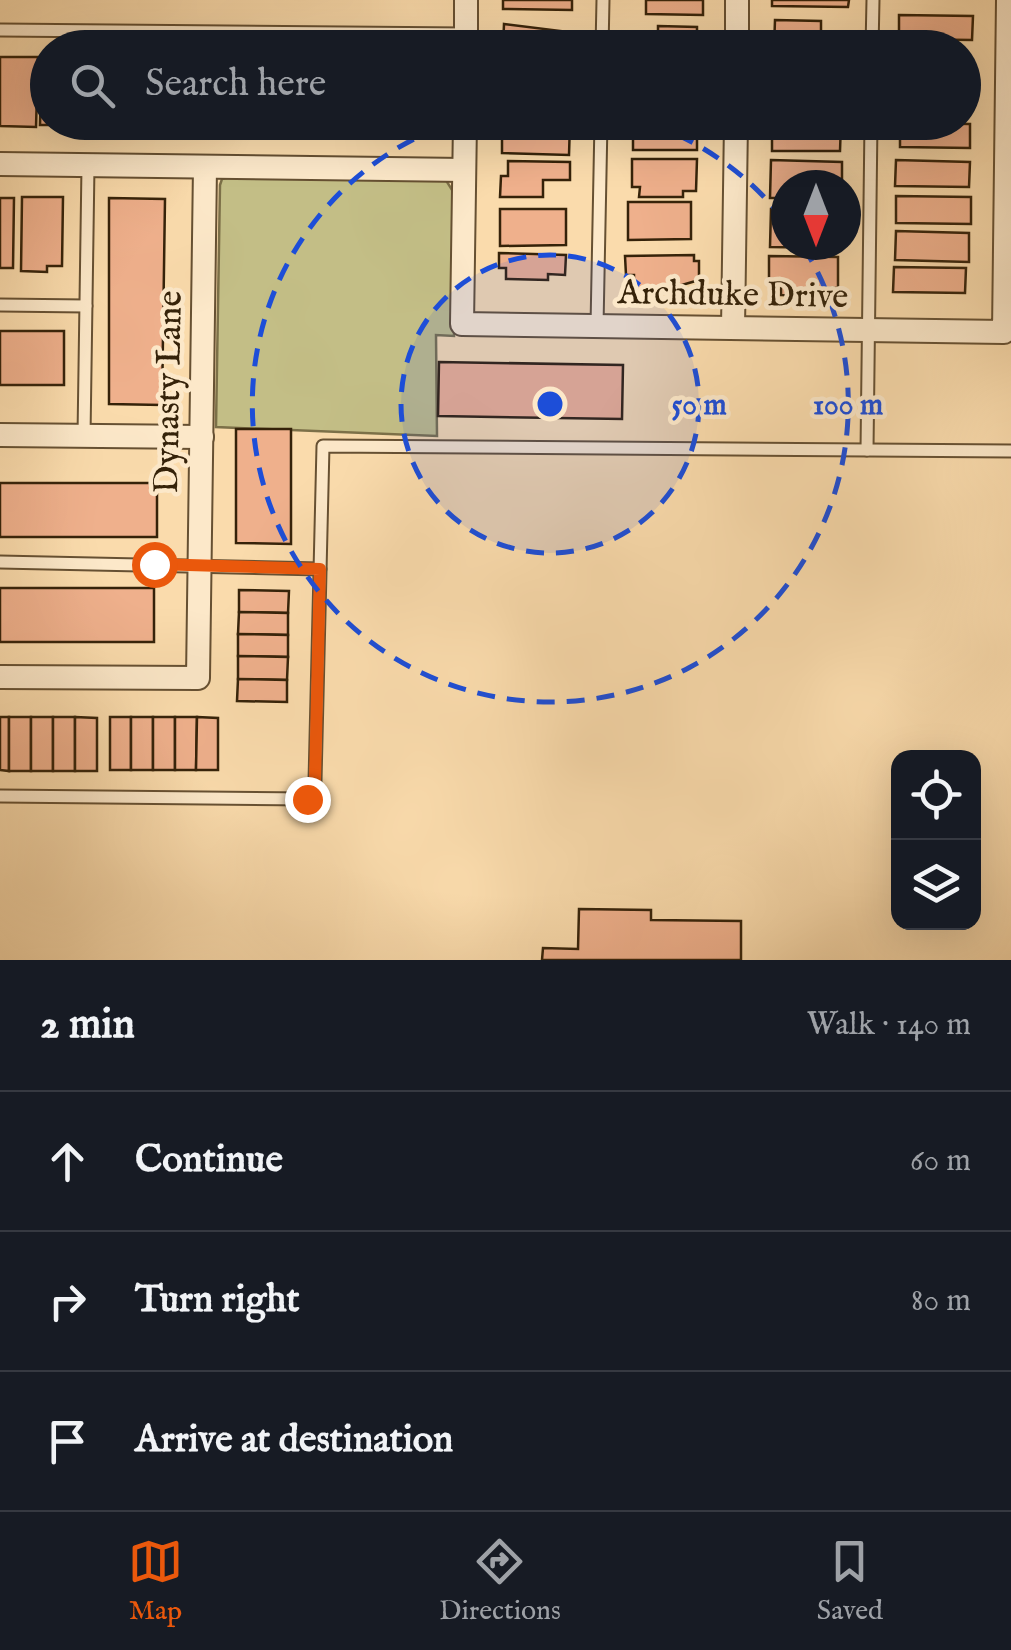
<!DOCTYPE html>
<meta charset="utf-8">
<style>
body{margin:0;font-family:"IM FELL English",serif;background:#20242c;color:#f1f3f6}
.controls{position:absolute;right:30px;bottom:30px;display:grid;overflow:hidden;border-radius:20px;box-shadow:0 10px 40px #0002}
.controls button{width:90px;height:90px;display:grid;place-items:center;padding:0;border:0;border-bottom:2px solid #363941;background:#171b24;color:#f1f3f6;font:50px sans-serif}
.compass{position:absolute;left:771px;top:170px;width:90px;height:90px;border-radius:50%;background:#171b24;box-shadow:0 10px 40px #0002;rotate:180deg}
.stop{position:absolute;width:30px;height:30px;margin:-22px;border:8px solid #ea580c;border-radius:50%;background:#fff}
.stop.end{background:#ea580c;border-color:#fff;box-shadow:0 2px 10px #0008}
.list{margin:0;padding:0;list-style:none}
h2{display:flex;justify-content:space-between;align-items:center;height:130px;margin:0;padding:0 40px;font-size:42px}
h2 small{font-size:32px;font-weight:400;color:#9ea1a6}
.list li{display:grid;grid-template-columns:65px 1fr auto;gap:30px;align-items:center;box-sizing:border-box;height:140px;padding:0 40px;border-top:2px solid #363941}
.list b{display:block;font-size:38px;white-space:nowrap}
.list em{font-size:32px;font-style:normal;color:#9ea1a6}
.icon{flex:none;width:55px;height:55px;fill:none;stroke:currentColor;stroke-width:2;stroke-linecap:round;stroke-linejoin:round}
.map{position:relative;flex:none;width:1011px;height:960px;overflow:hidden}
.search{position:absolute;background:#171b24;box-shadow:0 10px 40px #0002;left:30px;right:30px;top:30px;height:110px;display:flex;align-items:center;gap:25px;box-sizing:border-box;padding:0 35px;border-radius:55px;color:#9ea1a6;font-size:38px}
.sheet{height:550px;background:#171b24}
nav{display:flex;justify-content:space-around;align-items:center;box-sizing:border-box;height:140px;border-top:2px solid #363941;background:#171b24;font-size:28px;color:#9ea1a6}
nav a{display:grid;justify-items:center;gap:5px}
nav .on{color:#ea580c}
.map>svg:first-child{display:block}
</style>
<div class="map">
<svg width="1011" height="960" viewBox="0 0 1011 960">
<rect width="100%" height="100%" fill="#fadbac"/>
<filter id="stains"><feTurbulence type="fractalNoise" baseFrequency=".002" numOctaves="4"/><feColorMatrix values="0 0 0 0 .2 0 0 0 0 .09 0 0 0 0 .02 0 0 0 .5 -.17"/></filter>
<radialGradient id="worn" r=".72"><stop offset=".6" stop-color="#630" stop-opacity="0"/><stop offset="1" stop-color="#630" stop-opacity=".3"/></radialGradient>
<!-- green -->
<polygon fill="#c3be86" stroke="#7c7048" stroke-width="2.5" points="235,176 444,177 454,193 454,336 436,335 437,436 216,427 220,185 222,179"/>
<!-- building -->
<g fill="#efb08c" stroke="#352209" stroke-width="2.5">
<polygon points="503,0 572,0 572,10 503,9"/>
<polygon points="646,0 703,0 703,15 646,14"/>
<polygon points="772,0 849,0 848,7 772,6"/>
<polygon points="899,15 973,16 972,40 899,39"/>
<polygon points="775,20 821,21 821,33 842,34 842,48 774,48"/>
<polygon points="504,24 569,32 568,48 503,48"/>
<polygon points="658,26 697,27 697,48 639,48 639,40 658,40"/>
<polygon points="0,57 38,57 36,127 0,126"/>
<polygon points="47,59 48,122 72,125 40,125 41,85 47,85"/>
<rect x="297" y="122" width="40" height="7"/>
<polygon points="502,122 570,122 569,155 502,153"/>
<polygon points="633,122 703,122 703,127 697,127 697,150 633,150"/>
<polygon points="772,122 841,122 840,151 772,151"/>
<polygon points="900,123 970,124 970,148 900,147"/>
<polygon points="632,159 697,159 696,191 683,191 683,197 639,197 640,187 632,187"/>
<polygon points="771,160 842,162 842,183 786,185 786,198 770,198"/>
<polygon points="896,160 970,162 969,187 895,186"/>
<polygon points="508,161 570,162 570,180 543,180 543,197 500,197 501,176 508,176"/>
<polygon points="896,196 971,197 971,224 896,223"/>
<polygon points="22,197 63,197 62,266 47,266 47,272 21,271"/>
<polygon points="0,198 14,198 13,268 0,268"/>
<polygon points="109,198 165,199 162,405 109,404"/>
<polygon points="628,202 691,202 691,239 628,240"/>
<polygon points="500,209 566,209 566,245 500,246"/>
<polygon points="771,209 786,209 786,245 841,248 770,247"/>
<polygon points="896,231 969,233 969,262 895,260"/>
<polygon points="499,253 566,255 565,275 548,274 548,280 506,279 506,268 499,268"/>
<polygon points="694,255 694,261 699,261 699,280 682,285 682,291 634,292 634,275 626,275 625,256"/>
<polygon points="769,256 838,257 838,288 825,288 824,296 781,295 781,281 769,280"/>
<polygon points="894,267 966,268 965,293 893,292"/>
<rect x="0" y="331" width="64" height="54"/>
<polygon points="439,362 623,365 622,419 438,416"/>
<polygon points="236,429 291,429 291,544 236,543"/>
<rect x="0" y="483" width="157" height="54"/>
<rect x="0" y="588" width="154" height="54"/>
<polygon points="239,590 289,591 288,613 239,612"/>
<polygon points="239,612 288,613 288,635 238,634"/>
<polygon points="238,634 288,635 288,657 238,656"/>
<polygon points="238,656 288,657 287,680 238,679"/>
<polygon points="238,679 287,680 287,702 237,701"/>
<polygon points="0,717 9,717 9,771 0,770"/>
<rect x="9" y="717" width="22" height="54"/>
<rect x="31" y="717" width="22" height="54"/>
<rect x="53" y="717" width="22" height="54"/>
<polygon points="75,717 97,718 97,771 75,771"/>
<rect x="110" y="717" width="21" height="53"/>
<rect x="131" y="717" width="22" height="53"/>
<rect x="153" y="717" width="22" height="53"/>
<polygon points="175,717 197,717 196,770 175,770"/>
<polygon points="197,717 218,718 218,770 196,770"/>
<polygon points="579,909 651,910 651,920 741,921 741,960 542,960 543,948 578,949"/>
</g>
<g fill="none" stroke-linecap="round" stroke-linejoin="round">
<!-- service casing -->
<g stroke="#665032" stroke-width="15">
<g id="service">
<polyline points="0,30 466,34"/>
<polyline points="602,48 603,0"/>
<polyline points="872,48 873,0"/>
<polyline points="0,305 86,306"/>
<polyline points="597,326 601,122"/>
<polyline points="84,436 88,166"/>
<polyline points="867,450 871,122"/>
<polyline points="0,562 320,569"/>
<polyline points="0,796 307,799 315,781 323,446 1011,451"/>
</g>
</g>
<!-- minor casing -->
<g stroke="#665032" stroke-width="26">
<g id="minor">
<polyline points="466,48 466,0"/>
<polyline points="737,48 737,0"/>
<polyline points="465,122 462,324 1004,332 1008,0"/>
<polyline points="0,164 464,170"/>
<polyline points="733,328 736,122"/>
<polyline points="0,435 202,437"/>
<polyline points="0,677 198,678 205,167"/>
</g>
</g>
<!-- service -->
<use href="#service" stroke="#fce8c9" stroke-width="11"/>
<!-- minor -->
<use href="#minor" stroke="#fce8c9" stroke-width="22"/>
</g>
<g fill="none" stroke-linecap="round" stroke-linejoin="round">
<!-- route -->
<polyline stroke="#ea580c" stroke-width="12" points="154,564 320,569 315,780 307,799"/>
</g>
<!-- distance rings -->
<circle cx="550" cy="404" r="149" fill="#1d4ed8" fill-opacity=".12"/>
<g fill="none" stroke="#1d4ed8" stroke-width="5" stroke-dasharray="18 12">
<circle cx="550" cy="404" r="149"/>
<path d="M649 123A298 298 0 0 1 785 221M803 246A298 298 0 1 1 451 123"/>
</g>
<g text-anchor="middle" stroke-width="9" stroke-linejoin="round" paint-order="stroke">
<!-- street labels -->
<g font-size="35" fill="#352209" stroke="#fce8c9">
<text transform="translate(733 293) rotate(1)" y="12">Archduke Drive</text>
<text transform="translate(167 392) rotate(-89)" y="12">Dynasty Lane</text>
</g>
</g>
<circle cx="550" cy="404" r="15" fill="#1d4ed8" stroke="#fce8c9" stroke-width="5"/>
<g font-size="30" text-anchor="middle" font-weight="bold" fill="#1d4ed8" stroke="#fce8c9" stroke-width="9" stroke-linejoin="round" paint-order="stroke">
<text x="699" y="414">50 m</text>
<text x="848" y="414">100 m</text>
</g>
<rect width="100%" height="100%" filter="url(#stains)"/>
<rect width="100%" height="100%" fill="url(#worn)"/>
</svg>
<div class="controls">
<button><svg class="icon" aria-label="locate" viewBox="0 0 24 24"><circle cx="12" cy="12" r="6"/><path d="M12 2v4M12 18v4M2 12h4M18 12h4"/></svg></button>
<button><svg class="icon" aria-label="layers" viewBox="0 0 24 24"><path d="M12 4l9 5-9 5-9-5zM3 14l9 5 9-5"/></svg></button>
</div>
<svg class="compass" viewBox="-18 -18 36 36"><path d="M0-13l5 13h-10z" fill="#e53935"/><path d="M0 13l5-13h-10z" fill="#9ea1a6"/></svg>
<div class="stop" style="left:154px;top:564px"></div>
<div class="stop end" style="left:307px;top:799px"></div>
<div class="search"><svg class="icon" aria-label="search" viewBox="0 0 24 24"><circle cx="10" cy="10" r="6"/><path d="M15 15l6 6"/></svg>Search here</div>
</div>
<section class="sheet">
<h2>2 min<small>Walk · 140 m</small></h2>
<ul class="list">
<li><svg class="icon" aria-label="ahead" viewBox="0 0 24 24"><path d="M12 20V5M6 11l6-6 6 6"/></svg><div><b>Continue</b></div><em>60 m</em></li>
<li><svg class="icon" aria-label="right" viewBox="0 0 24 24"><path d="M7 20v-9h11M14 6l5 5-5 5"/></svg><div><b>Turn right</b></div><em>80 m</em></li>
<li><svg class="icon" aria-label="arrive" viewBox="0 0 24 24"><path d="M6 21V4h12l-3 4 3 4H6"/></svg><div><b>Arrive at destination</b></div></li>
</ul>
</section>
<nav>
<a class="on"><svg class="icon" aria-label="map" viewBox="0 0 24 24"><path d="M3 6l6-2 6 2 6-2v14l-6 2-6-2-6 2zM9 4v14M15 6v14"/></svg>Map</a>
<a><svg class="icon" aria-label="directions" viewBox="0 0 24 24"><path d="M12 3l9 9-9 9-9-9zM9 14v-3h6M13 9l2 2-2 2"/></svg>Directions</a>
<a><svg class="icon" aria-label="saved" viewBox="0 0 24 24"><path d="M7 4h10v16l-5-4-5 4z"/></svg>Saved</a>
</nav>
